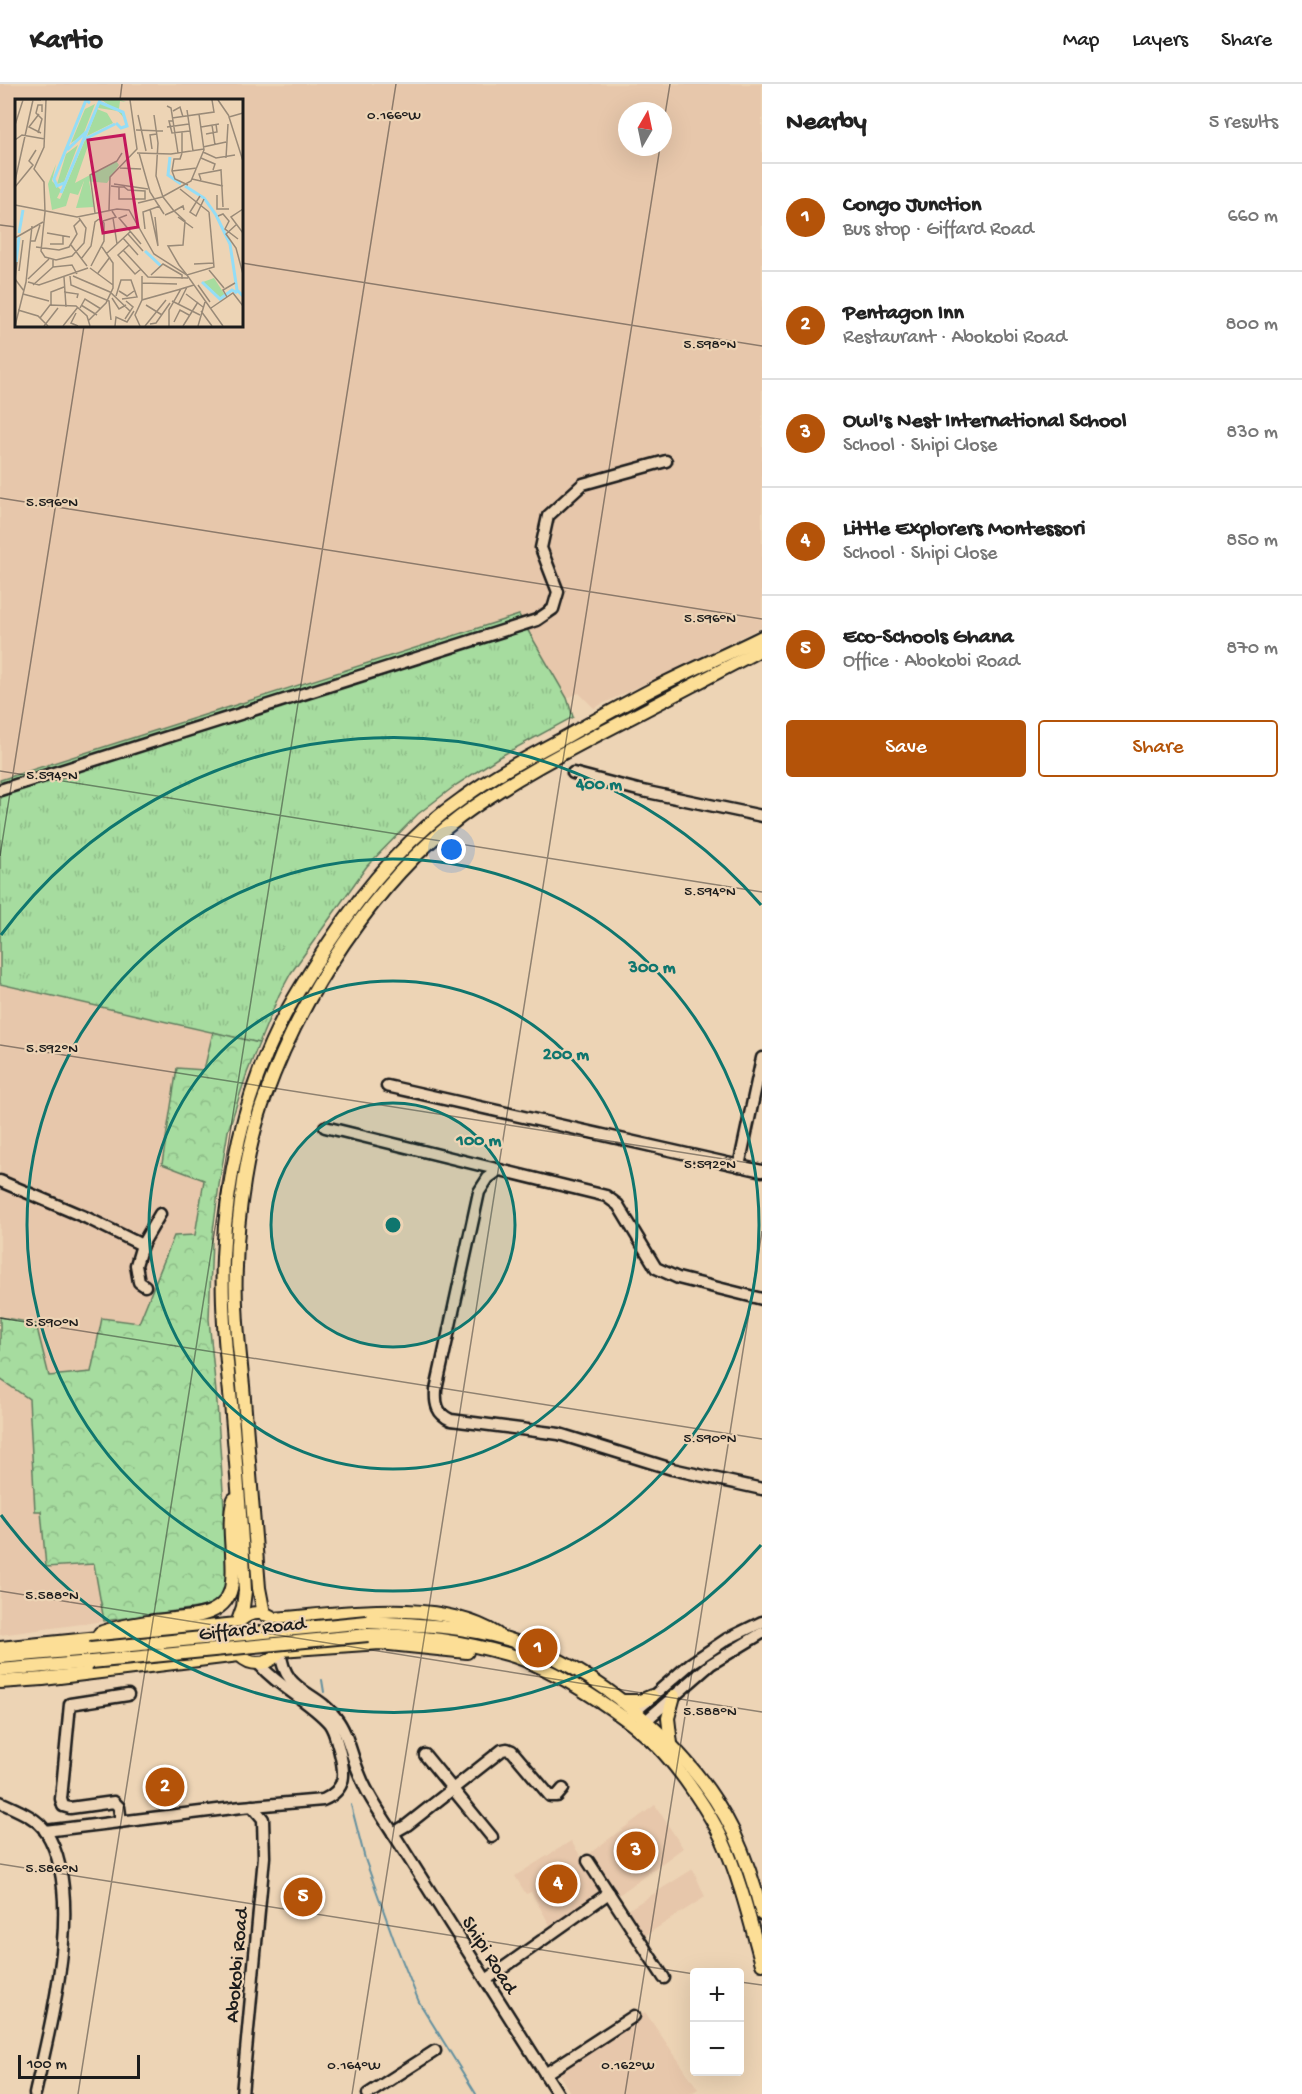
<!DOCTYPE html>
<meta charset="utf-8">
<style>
body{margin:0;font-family:"Gochi Hand",sans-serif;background:#f2f2f2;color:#222}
.controls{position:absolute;right:18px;bottom:18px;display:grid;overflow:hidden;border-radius:6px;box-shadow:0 6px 24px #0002}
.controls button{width:54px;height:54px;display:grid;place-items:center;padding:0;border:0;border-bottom:2px solid #e0e0e0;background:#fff;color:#222;font:30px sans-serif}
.compass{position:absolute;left:618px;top:18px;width:54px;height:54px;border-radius:50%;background:#fff;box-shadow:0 6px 24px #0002;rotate:9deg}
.scale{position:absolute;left:18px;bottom:15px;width:122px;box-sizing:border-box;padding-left:6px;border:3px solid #1c1c1c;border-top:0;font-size:16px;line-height:21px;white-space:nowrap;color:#1c1c1c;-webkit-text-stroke:4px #edd4b5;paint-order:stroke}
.you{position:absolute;left:452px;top:766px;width:21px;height:21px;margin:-15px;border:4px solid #fff;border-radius:50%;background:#1a73e8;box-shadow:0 0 0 9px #1a73e833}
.badge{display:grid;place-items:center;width:39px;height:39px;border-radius:50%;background:#b45309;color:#fff;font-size:20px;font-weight:700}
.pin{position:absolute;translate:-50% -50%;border:3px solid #fff;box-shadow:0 2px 6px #0006}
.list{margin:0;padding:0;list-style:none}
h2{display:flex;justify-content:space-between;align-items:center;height:78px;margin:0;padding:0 24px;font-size:26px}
h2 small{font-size:20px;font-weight:400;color:#767676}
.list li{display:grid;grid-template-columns:39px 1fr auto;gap:18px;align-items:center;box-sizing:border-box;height:108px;padding:0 24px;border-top:2px solid #e0e0e0}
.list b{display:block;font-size:22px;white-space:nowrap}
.list p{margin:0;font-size:20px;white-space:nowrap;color:#767676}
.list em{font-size:20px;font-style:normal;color:#767676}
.actions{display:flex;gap:12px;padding:18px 24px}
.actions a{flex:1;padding:14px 0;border:2px solid #b45309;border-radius:6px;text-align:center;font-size:21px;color:#b45309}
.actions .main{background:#b45309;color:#fff}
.map{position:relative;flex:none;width:762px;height:2010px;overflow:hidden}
header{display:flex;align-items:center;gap:36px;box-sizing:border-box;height:84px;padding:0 30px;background:#fff;border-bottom:2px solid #e0e0e0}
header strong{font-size:28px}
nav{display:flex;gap:33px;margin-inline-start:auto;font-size:21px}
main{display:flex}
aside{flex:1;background:#fff}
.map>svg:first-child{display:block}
</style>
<header>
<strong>Kartio</strong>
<nav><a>Map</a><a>Layers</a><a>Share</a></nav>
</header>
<main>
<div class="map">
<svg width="762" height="2010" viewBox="0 0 762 2010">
<defs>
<pattern id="grass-tufts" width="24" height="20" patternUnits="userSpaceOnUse" patternTransform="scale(1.5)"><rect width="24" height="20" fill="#a6dc9f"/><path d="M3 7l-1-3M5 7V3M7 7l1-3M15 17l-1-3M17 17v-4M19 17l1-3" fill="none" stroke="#8ebc88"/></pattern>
<pattern id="forest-crowns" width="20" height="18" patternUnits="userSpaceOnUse" patternTransform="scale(1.5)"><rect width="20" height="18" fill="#a6dc9f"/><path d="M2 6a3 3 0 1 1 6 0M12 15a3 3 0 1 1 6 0" fill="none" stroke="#8ebc88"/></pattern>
</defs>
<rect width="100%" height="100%" fill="#edd4b5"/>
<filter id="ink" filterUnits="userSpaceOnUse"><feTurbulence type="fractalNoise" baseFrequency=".0167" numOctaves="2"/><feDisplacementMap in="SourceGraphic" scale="12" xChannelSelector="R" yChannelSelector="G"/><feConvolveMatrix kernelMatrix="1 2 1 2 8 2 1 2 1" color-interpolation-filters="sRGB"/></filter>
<g filter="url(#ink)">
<!-- built -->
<g fill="#e7c7ab" fill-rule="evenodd">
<path d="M0 0H762V543L594 624 579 609 567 614 518 531 0 696ZM16 16H242V242H16ZM627 27H663V63H627Z"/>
<polygon points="0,900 213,948 204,986 177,984 163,1080 204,1095 195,1151 174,1152 139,1239 102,1235 91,1288 48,1292 36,1240 0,1233"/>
<polygon points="0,1296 29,1315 35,1427 41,1427 46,1483 94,1480 104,1537 0,1551"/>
<polygon points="655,1721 683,1764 616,1813 590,1769"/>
<polygon points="571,1757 596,1797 598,1806 596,1810 550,1841 531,1808 526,1810 515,1792"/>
<polygon points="693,1785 705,1813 643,1853 626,1827"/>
<polygon points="645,1928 698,2005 690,2010 571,2010 557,1987"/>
</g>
<!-- grass -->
<polygon fill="url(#grass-tufts)" stroke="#617c5e" stroke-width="1.5" points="519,531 567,614 573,633 499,673 456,701 418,730 367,782 291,889 279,911 259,959 0,900 0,696"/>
<!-- forest -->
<polygon fill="url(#forest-crowns)" stroke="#617c5e" stroke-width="1.5" points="213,948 259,959 247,989 228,1047 219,1101 212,1155 209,1235 217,1319 229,1496 221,1516 211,1522 104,1537 94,1480 46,1483 41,1427 35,1427 29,1315 0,1295 0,1233 36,1240 49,1292 91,1288 102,1234 139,1239 174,1152 195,1151 204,1096 162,1080 177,984 204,986"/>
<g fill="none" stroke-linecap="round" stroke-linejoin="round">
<!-- stream -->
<g stroke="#64909f" stroke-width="2">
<polyline points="322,1596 324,1608"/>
<polyline points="351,1721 365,1775 394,1856 419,1918 476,2010"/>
</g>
<!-- minor casing -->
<g stroke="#1c1c1c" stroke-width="15">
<g id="minor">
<polyline points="573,689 638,706 762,732"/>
<polyline points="0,706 537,536 553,525 558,508 541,464 548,432 583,400 666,377"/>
<polyline points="387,1002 762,1087"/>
<polyline points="325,1043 606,1112 618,1121 656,1184 678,1194 762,1215"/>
<polyline points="739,1082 762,974"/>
<path d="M499 1086 488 1094 479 1108 436 1306C435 1320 437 1330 451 1336L559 1350 672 1385 762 1405"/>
<polyline points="0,1097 87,1134 142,1161 160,1130"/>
<polyline points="142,1161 136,1181 139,1198 145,1202"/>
<path d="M280 1566C284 1610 315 1605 336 1634 348 1649 351 1671 359 1689 367 1711 381 1730 393 1749"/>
<polyline points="629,1633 690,1580 727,1555 762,1538"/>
<polyline points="641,1641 711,1580 762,1549"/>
<polyline points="425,1671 492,1753"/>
<path d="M0 1718C15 1725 37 1733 46 1748 86 1811 50 1941 35 2010"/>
<polyline points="121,1738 119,1723 114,1718 70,1724 63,1722 61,1715 70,1620 128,1611"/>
<path d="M45 1747 242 1723 323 1716C348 1705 345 1688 339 1665 336 1656 335 1647 329 1639 309 1616 278 1603 258 1579"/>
<polyline points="588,1777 664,1894"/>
<polyline points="486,1896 609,1809"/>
<polyline points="545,1990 634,1932"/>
<polyline points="242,2010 264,1773 263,1735 252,1722"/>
<polyline points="368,2010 435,1967"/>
<polyline points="558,2010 393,1749 407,1741 502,1666 507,1665 512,1667 550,1712 557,1712 563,1705"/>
</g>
</g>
<!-- major casing -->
<g stroke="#1c1c1c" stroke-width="16">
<g id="major">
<circle cx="258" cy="1554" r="25"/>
<path d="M264 1530 259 1504C254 1436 248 1369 243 1302 239 1262 234 1222 236 1183 237 1131 247 1061 265 1013 301 912 374 798 460 733 513 694 572 664 630 634 674 611 718 588 762 565"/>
<path d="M274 1535C340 1530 439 1513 497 1550"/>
<path d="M367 1538C412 1540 463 1542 507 1555 596 1582 693 1665 734 1749 746 1775 755 1802 762 1830"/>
<path d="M100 1549C117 1542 136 1540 154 1537 182 1533 229 1537 232 1498 235 1471 226 1441 234 1415"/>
<path d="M368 1551C415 1551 461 1557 507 1570 551 1582 632 1634 663 1668 683 1690 710 1729 722 1755 740 1795 750 1837 762 1880"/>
<path d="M0 1564 237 1540 243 1523 245 1507C242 1444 236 1381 231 1319 226 1271 221 1221 223 1173 226 1096 244 1013 278 944 292 915 310 888 328 860 364 805 408 752 463 714 494 691 528 673 562 655 592 638 622 621 653 605 688 587 726 571 762 553"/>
<polyline points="280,1566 380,1559 467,1568"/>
<polyline points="0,1573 90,1565"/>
<polyline points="0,1586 91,1578"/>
<polyline points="0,1598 43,1595 239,1571"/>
<polyline points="621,1617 640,1617 652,1612"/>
<polyline points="671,1660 668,1634 674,1612"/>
</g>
</g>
<!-- minor -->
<use href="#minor" stroke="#edd4b5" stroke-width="10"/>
<!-- major -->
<use href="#major" stroke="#fcde96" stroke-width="12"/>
<!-- major-bridge casing -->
<g stroke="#1c1c1c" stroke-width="16" stroke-linecap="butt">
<g id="major-bridge">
<polyline points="90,1565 367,1538"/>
<polyline points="91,1578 368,1551"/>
</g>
</g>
<!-- major-bridge -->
<use href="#major-bridge" stroke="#fcde96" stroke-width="12"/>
</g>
</g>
<!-- ticks -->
<path fill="none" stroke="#1c1c1c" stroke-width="1.5" stroke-opacity="0.45" d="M120 16 122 0M663 43 670 0M0 141 16 143M242 179 762 262M0 414 762 535M0 687 762 808M0 772 84 242M0 961 762 1081M0 1234 762 1355M0 1507 762 1628M0 1780 694 1890M740 1898 762 1901M78 2010 396 0M352 2010 660 63M625 2010 762 1147"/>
<!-- distance rings -->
<circle cx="393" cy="1141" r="122" fill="#0f766e" fill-opacity=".12"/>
<g fill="none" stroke="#0f766e" stroke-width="3">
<circle cx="393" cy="1141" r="122"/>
<circle cx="393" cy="1141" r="244"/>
<circle cx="393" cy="1141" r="366"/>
<path d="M761 1461A488 488 0 0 1 1 1431M1 851A488 488 0 0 1 761 821"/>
</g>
<g text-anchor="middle" stroke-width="4.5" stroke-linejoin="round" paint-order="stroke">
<!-- street labels -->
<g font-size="20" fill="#1c1c1c" stroke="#edd4b5">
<text transform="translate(252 1543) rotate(-6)" y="7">Giffard Road</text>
<text transform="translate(491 1870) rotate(58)" y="7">Shipi Road</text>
<text transform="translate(235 1881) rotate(-85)" y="7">Abokobi Road</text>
</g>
</g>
<!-- overview -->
<g transform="translate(15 15)">
<rect width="228" height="228" fill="#edd4b5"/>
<path d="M87 1H106L111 3 105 2 104 10 97 8 107 13 109 19 103 12 83 9 85 4 95 7ZM80 5 68 36 56 44 70 10ZM82 10 92 14 98 24 72 37ZM76 38 60 84 101 62 104 66 92 84 69 82 63 96 55 94 51 107 37 111 33 85 41 65 37 82 46 91 42 99 45 100 70 41ZM63 46 49 83 42 85 51 55Z" fill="#a6dc9f"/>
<path d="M69 82H74L79 108 61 109Z" fill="#a6dc9f"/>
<path d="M199 179 210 196 206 199 188 183Z" fill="#a6dc9f"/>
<path fill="none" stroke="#94ddf6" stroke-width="3" d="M84 3 108 13 112 27 106 29 101 24M68 41 100 25M52 51 71 33M155 58 153 76 166 85M51 83 42 87 39 80 71 1 75 4M170 87 189 99 201 116 215 145 222 191 228 197M46 94 85 1M4 134 8 111M130 152 146 167M1 163 4 138M187 183 205 200 217 191 222 194"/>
<path fill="none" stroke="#998a78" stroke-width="1.5" d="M0 1H26M203 1 214 17M152 7 156 9 163 54M172 11 178 52M158 12 165 8 168 18M228 14 214 18 228 62M24 15 14 28 26 34M123 16 131 52M139 16 143 44 141 77 148 98M157 19 199 13 197 1M158 22H154L157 34 175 32M0 26 8 1M197 26 200 46M152 28 174 25M186 28 204 25M121 31 148 32M167 33V53M23 34 27 20 21 14 23 6H27V13M191 35 202 33 201 25M0 41 7 36 30 40M188 48 211 43M137 50 135 36 142 35M188 53 201 59 220 56M122 54 156 55 189 50M124 54 135 93 149 115M167 54 165 60H159L157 72 160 80 173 86M186 59 200 65 198 71M211 59 213 25M105 69 126 70M157 72 182 69M177 80 208 87M186 81 184 75 206 71 208 108M0 82 18 1M99 85 133 90M96 87 104 88H109L113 91 130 92V100H104V88M0 88 18 66 14 62 21 51M165 90 194 113M202 96V110H214M185 97 175 113 181 117 189 100M148 98 159 112 168 107 169 111M123 104 147 98 176 82 189 51 184 15M0 106 62 118 102 110 114 111 139 155 172 176 208 227M135 110 143 147M228 110 216 118 228 134M94 111 95 78 122 50 115 1M30 113 26 152 30 158 41 161 57 157 69 144 71 129 64 119M30 113 29 83 19 70 29 48 31 1M80 114 75 76 102 62 107 54M112 116 104 119 126 145M150 116 159 112 170 122 168 146 153 147 164 166M203 117 208 115 214 122 210 130 223 140M140 118 143 147M163 118 178 129M98 119 102 145M88 122 101 118 97 112M222 125 211 135 221 149 228 175M130 130 128 113 145 107M32 134 55 138M113 135 128 152M0 139 28 123M108 139 123 156M16 142H20L25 126M35 145H48V137M56 146 72 167M114 146 103 156 120 175 126 170M21 148 44 151 54 148 62 135 59 127 65 121M108 151 133 178 173 179M91 155 116 132M66 160 76 147 80 123 84 120M2 163 0 180 9 192M179 165 199 164M164 166 172 176 199 168 194 113M76 167 89 142V124L84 120M38 168 57 166 62 175M75 169 98 186M194 171 209 189M4 172 8 141M83 174 95 158M136 176 148 165 167 176V180M55 177 56 186 94 202 96 221M58 177 95 193 115 212M49 178 51 208M13 180 34 160M13 183 24 186 73 169M127 184 162 185M18 186 38 168V160M183 186 195 203M104 192 112 197 119 192M49 193 63 195 62 199M8 195 34 202M171 195 188 208M101 197 106 181H116L122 198 107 200M212 198 208 191 220 184M97 199 104 210 111 206M127 201V177M157 202 185 216M36 206V193L49 188M66 206 82 216M131 206 147 216M163 206 172 188M65 209 70 200 86 210M196 209 218 194 228 207M3 211 23 217 33 227M186 212 197 227M61 214 56 224 63 227M25 219 35 206 61 207 72 217 75 227M110 220 118 208 111 202M74 221 91 204 98 189V164L87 148M159 223 165 211 174 216M135 225 141 224 155 204M0 227 11 183 17 127M29 227 43 209M48 227 63 208M100 227 101 218 112 223 119 212M125 227 120 216 127 201 166 190M130 227 151 201M154 227V211L166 190 179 186M168 227 183 203M183 227 190 203"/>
<path fill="#c2185b" fill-opacity="0.15" stroke="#c2185b" stroke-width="3" d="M109 36 123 128 88 134 73 41Z"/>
<rect width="228" height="228" fill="none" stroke="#1c1c1c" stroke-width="3"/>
</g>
<g font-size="15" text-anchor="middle" fill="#1c1c1c" stroke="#edd4b5" stroke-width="4.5" stroke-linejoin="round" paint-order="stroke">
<text x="394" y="35">0.166°W</text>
<text x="710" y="264">5.598°N</text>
<text x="52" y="422">5.596°N</text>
<text x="710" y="538">5.596°N</text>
<text x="52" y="695">5.594°N</text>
<text x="710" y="811">5.594°N</text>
<text x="52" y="968">5.592°N</text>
<text x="710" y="1084">5.592°N</text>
<text x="52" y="1242">5.590°N</text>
<text x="710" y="1358">5.590°N</text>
<text x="52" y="1515">5.588°N</text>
<text x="710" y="1631">5.588°N</text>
<text x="52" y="1788">5.586°N</text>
<text x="354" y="1985">0.164°W</text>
<text x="628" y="1985">0.162°W</text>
</g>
<circle cx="393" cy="1141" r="9" fill="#0f766e" stroke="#edd4b5" stroke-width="3"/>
<g font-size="18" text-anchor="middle" font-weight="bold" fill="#0f766e" stroke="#edd4b5" stroke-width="4.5" stroke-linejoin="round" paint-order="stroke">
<text x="599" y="705">400 m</text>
<text x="652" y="888">300 m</text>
<text x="566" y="975">200 m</text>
<text x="479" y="1061">100 m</text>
</g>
</svg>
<div class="controls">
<button>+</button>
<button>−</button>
</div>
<svg class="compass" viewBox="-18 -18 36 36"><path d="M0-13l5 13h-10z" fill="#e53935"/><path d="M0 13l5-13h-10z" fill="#767676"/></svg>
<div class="scale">100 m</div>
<div class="you"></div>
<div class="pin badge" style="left:538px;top:1564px">1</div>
<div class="pin badge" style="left:165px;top:1703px">2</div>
<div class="pin badge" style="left:636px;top:1767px">3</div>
<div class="pin badge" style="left:558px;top:1800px">4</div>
<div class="pin badge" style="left:303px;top:1813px">5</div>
</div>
<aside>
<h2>Nearby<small>5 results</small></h2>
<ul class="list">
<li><span class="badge">1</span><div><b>Congo Junction</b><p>Bus stop · Giffard Road</p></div><em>660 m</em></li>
<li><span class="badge">2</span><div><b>Pentagon Inn</b><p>Restaurant · Abokobi Road</p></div><em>800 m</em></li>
<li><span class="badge">3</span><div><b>Owl's Nest International School</b><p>School · Shipi Close</p></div><em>830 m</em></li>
<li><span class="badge">4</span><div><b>Little Explorers Montessori</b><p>School · Shipi Close</p></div><em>850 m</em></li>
<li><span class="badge">5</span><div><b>Eco-Schools Ghana</b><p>Office · Abokobi Road</p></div><em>870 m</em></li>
</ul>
<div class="actions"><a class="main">Save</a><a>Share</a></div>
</aside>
</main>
